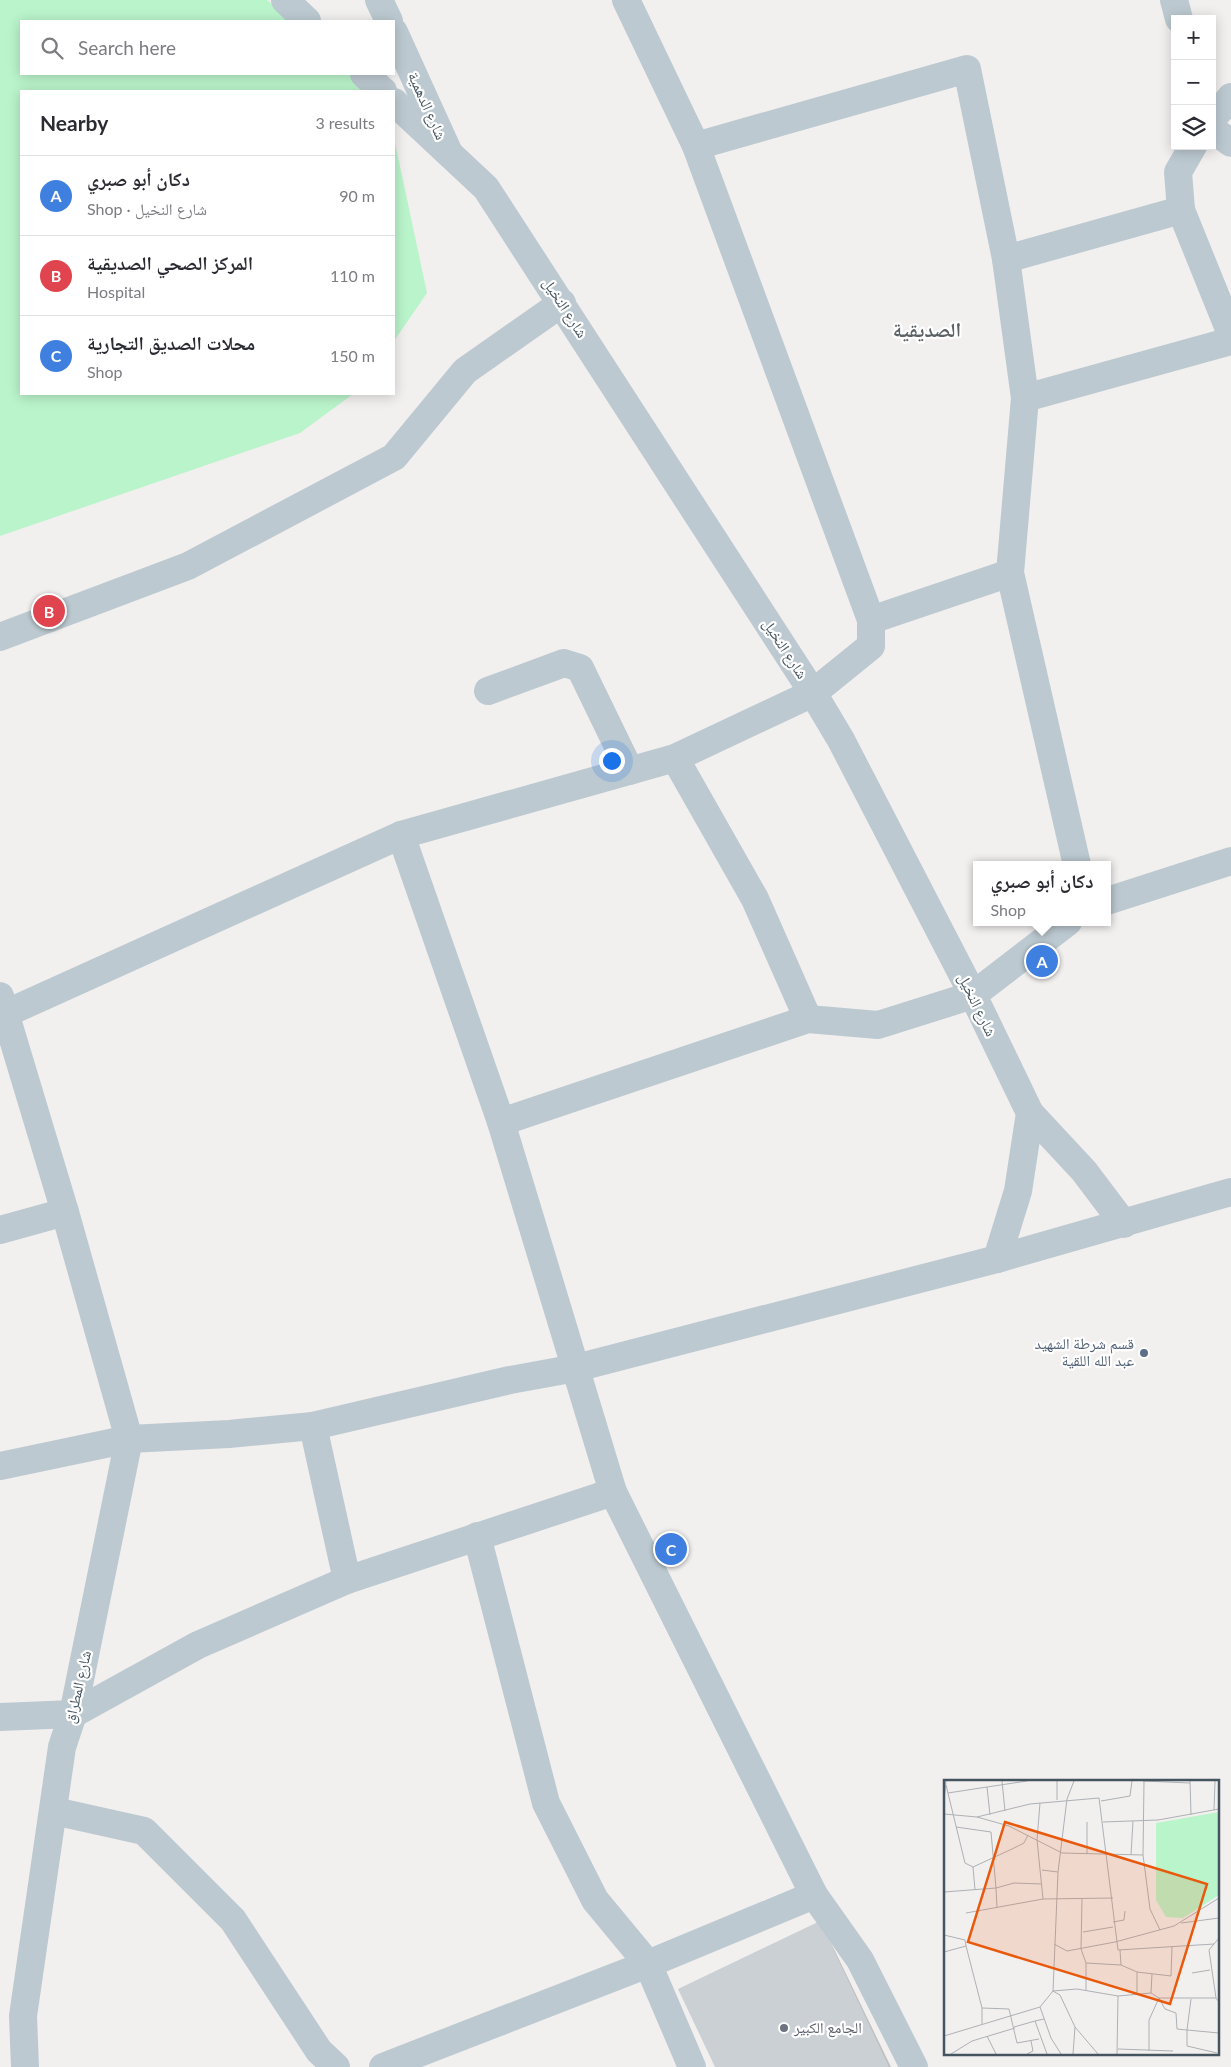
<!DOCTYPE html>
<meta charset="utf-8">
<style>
body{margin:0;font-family:Lato,"Noto Naskh Arabic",sans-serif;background:#f7f7f7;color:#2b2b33}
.controls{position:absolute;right:15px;top:15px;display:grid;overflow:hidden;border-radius:0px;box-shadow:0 2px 12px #0003}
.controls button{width:45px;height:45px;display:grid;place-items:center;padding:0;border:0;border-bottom:1px solid #e1e1e2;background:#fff;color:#2b2b33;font:25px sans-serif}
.you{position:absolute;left:611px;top:760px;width:18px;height:18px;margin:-12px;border:4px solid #fff;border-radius:50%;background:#1a73e8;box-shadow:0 0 0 8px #1a73e833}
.badge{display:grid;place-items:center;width:32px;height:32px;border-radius:50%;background:#0684f5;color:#fff;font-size:16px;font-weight:700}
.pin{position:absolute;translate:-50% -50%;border:2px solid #fff;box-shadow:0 1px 5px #0006}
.popup{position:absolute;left:973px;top:861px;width:138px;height:65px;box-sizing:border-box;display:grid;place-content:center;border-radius:0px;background:#fff;filter:drop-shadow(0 1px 4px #0005);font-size:16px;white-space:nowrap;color:#7c7c81}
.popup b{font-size:19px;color:#2b2b33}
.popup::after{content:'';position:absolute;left:50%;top:100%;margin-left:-10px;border:10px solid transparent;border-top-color:#fff}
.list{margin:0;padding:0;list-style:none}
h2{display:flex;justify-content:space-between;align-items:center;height:65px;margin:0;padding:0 20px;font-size:21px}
h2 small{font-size:16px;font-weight:400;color:#7c7c81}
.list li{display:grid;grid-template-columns:32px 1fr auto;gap:15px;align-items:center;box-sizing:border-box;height:80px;padding:0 20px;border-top:1px solid #e1e1e2}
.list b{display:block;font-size:19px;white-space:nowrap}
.list p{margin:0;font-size:16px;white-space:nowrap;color:#7c7c81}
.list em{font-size:16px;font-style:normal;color:#7c7c81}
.icon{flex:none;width:28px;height:28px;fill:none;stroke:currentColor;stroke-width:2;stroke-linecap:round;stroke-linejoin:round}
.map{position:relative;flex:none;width:1231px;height:2067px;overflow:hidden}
.search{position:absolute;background:#fff;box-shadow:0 2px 12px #0003;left:20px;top:20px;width:375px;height:55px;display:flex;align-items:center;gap:12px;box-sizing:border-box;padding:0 18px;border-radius:0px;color:#7c7c81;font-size:19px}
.panel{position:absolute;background:#fff;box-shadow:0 2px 12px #0003;left:20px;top:90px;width:375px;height:305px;border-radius:0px}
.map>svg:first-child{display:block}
</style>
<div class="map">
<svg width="1231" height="2067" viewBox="0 0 1231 2067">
<rect width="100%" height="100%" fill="#f2efef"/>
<!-- green -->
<g fill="#baf4cb">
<polygon points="0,0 267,0 294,21 21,21 21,74 356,74 368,91 21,91 21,394 353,394 300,433 0,536"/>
<polygon points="394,138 427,293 394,341"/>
</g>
<!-- shadow -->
<polygon fill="#0003" points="819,1923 834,1949 891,2067 716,2067"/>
<!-- building -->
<polygon fill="#cbd0d5" points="820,1921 889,2067 715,2067 678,1989"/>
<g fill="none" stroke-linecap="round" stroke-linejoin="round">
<!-- minor -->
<g stroke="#bcc9d0" stroke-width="28">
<polyline points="379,0 389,21"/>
<polyline points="1174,0 1179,19"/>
<polyline points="394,32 449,153"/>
<polyline points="1212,119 1231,97"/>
<polyline points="1212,129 1231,143"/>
<polyline points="696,146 967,69 1006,259 1025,398 1010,573 1077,865"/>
<polyline points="1193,146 1178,172 1181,210 1231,334"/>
<polyline points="1006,259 1181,210"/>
<polyline points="1025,398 1231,341"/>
<polyline points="871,620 1010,573"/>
<polyline points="0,637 188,566 394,457 465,371 562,303"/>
<polyline points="488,691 564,663 580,668 630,771"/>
<polyline points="675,758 755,899 808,1019"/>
<polyline points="401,835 501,1122 613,1492 814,1895 860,1960 914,2067"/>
<polyline points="1107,901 1231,861"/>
<polyline points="0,996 65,1212 129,1439"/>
<polyline points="0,1016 401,835 675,758 813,693 871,646 871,620 696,146 626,0"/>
<polyline points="501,1122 808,1019 878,1025 973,995 1068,922"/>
<polyline points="0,1230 65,1212"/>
<polyline points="313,1426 347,1580"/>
<polyline points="0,1717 73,1714 198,1645 347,1580 613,1492"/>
<polyline points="54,1811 144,1831 233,1920 319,2051 336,2067"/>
<polyline points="383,2067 648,1964 595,1900 546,1803 477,1536"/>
<polyline points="692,2067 648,1964 814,1895"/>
</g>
<!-- tertiary -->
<g stroke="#bcc9d0" stroke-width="28">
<polyline points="285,0 307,21"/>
<polyline points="364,74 383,91"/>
<polyline points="394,102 486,188 813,693 841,740 973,995 1030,1113 1018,1191 997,1259"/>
<polyline points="1030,1113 1084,1171 1124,1224"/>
<polyline points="0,1466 129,1439 229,1434 313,1426 510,1380 576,1368 997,1259 1231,1192"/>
<polyline points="25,2067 23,2016 62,1747 73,1714 129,1439"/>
</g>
</g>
<!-- markers -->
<circle fill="#5c6f8a" stroke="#fff" stroke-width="2" cx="1144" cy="1353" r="5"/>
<circle fill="#6b7280" stroke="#fff" stroke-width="2" cx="784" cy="2028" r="5"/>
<g text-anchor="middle" stroke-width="4.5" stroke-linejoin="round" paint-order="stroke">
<!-- street labels -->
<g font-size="15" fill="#45555f" stroke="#fff">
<text transform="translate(427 106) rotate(66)" y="5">شارع الدهمية</text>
<text transform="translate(565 308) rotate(57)" y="5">شارع النخيل</text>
<text transform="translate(785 649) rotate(57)" y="5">شارع النخيل</text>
<text transform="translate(977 1005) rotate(64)" y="5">شارع النخيل</text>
<text transform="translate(78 1687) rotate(-77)" y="5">شارع المطراق</text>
</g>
<!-- service labels -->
<g font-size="15" fill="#4e5e75" stroke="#fff" text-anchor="end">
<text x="1134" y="1349">قسم شرطة الشهيد<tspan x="1134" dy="17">عبد الله اللقية</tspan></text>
</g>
<!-- worship labels -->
<g font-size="15" fill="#5b616d" stroke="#fff" text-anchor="start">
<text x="794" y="2033">الجامع الكبير</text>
</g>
<!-- district labels -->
<g font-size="20" font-weight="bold" fill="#5b6165" stroke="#fff">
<text x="927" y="337">الصديقية</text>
</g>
</g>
<!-- overview -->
<g transform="translate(944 1780)">
<rect width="275" height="275" fill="#f2efef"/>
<path d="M275 32V115L239 138 222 137 212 120V43Z" fill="#baf4cb"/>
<path fill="none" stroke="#adb1b5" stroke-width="1" d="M58 1 61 31M113 1V20M130 1 123 19 114 92 109 211 116 215 131 247 154 274M199 1 246 3M246 1 247 35M2 5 21 83 29 87 68 69 80 63 84 55M43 7 83 1M4 13 43 7 46 35M0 20 2 1M157 21 186 16 188 1M96 23 93 60 99 119M270 30 271 1M0 34 33 37 65 46 118 73 199 75 206 129 216 150M33 37 86 24 155 18 174 170 270 164M159 42 214 40 275 29M12 47 47 52 52 108 70 103 98 104M143 74V42M187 75 189 41M199 75 200 1M29 87 31 110M98 90 114 92M0 112 52 108 53 127M138 119 137 169 142 183V210M22 133 99 119 169 118M169 142 180 140 181 131M237 143 275 138M139 152 169 147M0 155 21 160 22 166 0 172M110 164 123 171 171 162 230 146 275 118M22 166 38 228V244M176 170 177 185M142 183 177 185 193 192 227 196 228 167M248 193 266 190M207 213 208 194M193 214V192M272 218 265 170 275 158M247 219 243 250 275 253M96 227 107 258 117 274M38 228 65 229 73 263 95 259M100 239 91 241 103 274M70 247 91 241M0 256 96 227 109 211 133 209 174 216 207 213 215 218H272L275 222M43 256 52 274M174 269 229 271M205 271V240L215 218 221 229 232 233 233 249 243 250V266L273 273M7 274 28 261 71 248M83 274 89 271 87 261M129 274 131 247M173 274 174 216"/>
<path fill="#e8590c" fill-opacity="0.15" stroke="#e8590c" stroke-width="2.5" d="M61 42 263 104 226 224 24 162Z"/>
<rect width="275" height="275" fill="none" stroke="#45555f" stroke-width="2.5"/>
</g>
</svg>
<div class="controls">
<button>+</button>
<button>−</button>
<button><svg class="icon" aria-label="layers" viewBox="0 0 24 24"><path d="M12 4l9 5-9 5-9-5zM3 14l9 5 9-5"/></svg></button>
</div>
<div class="you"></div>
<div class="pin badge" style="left:1042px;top:961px;background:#3f7fe0">A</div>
<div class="popup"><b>دكان أبو صبري</b>Shop</div>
<div class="pin badge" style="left:49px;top:611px;background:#e0444e">B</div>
<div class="pin badge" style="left:671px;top:1549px;background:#3f7fe0">C</div>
<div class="search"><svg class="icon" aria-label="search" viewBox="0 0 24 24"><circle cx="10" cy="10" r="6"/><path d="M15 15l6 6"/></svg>Search here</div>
<section class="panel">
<h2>Nearby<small>3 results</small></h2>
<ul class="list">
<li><span class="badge" style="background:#3f7fe0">A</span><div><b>دكان أبو صبري</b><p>Shop · شارع النخيل</p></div><em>90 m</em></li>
<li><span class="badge" style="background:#e0444e">B</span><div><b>المركز الصحي الصديقية</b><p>Hospital</p></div><em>110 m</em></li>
<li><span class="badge" style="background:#3f7fe0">C</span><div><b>محلات الصديق التجارية</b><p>Shop</p></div><em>150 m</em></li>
</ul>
</section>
</div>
